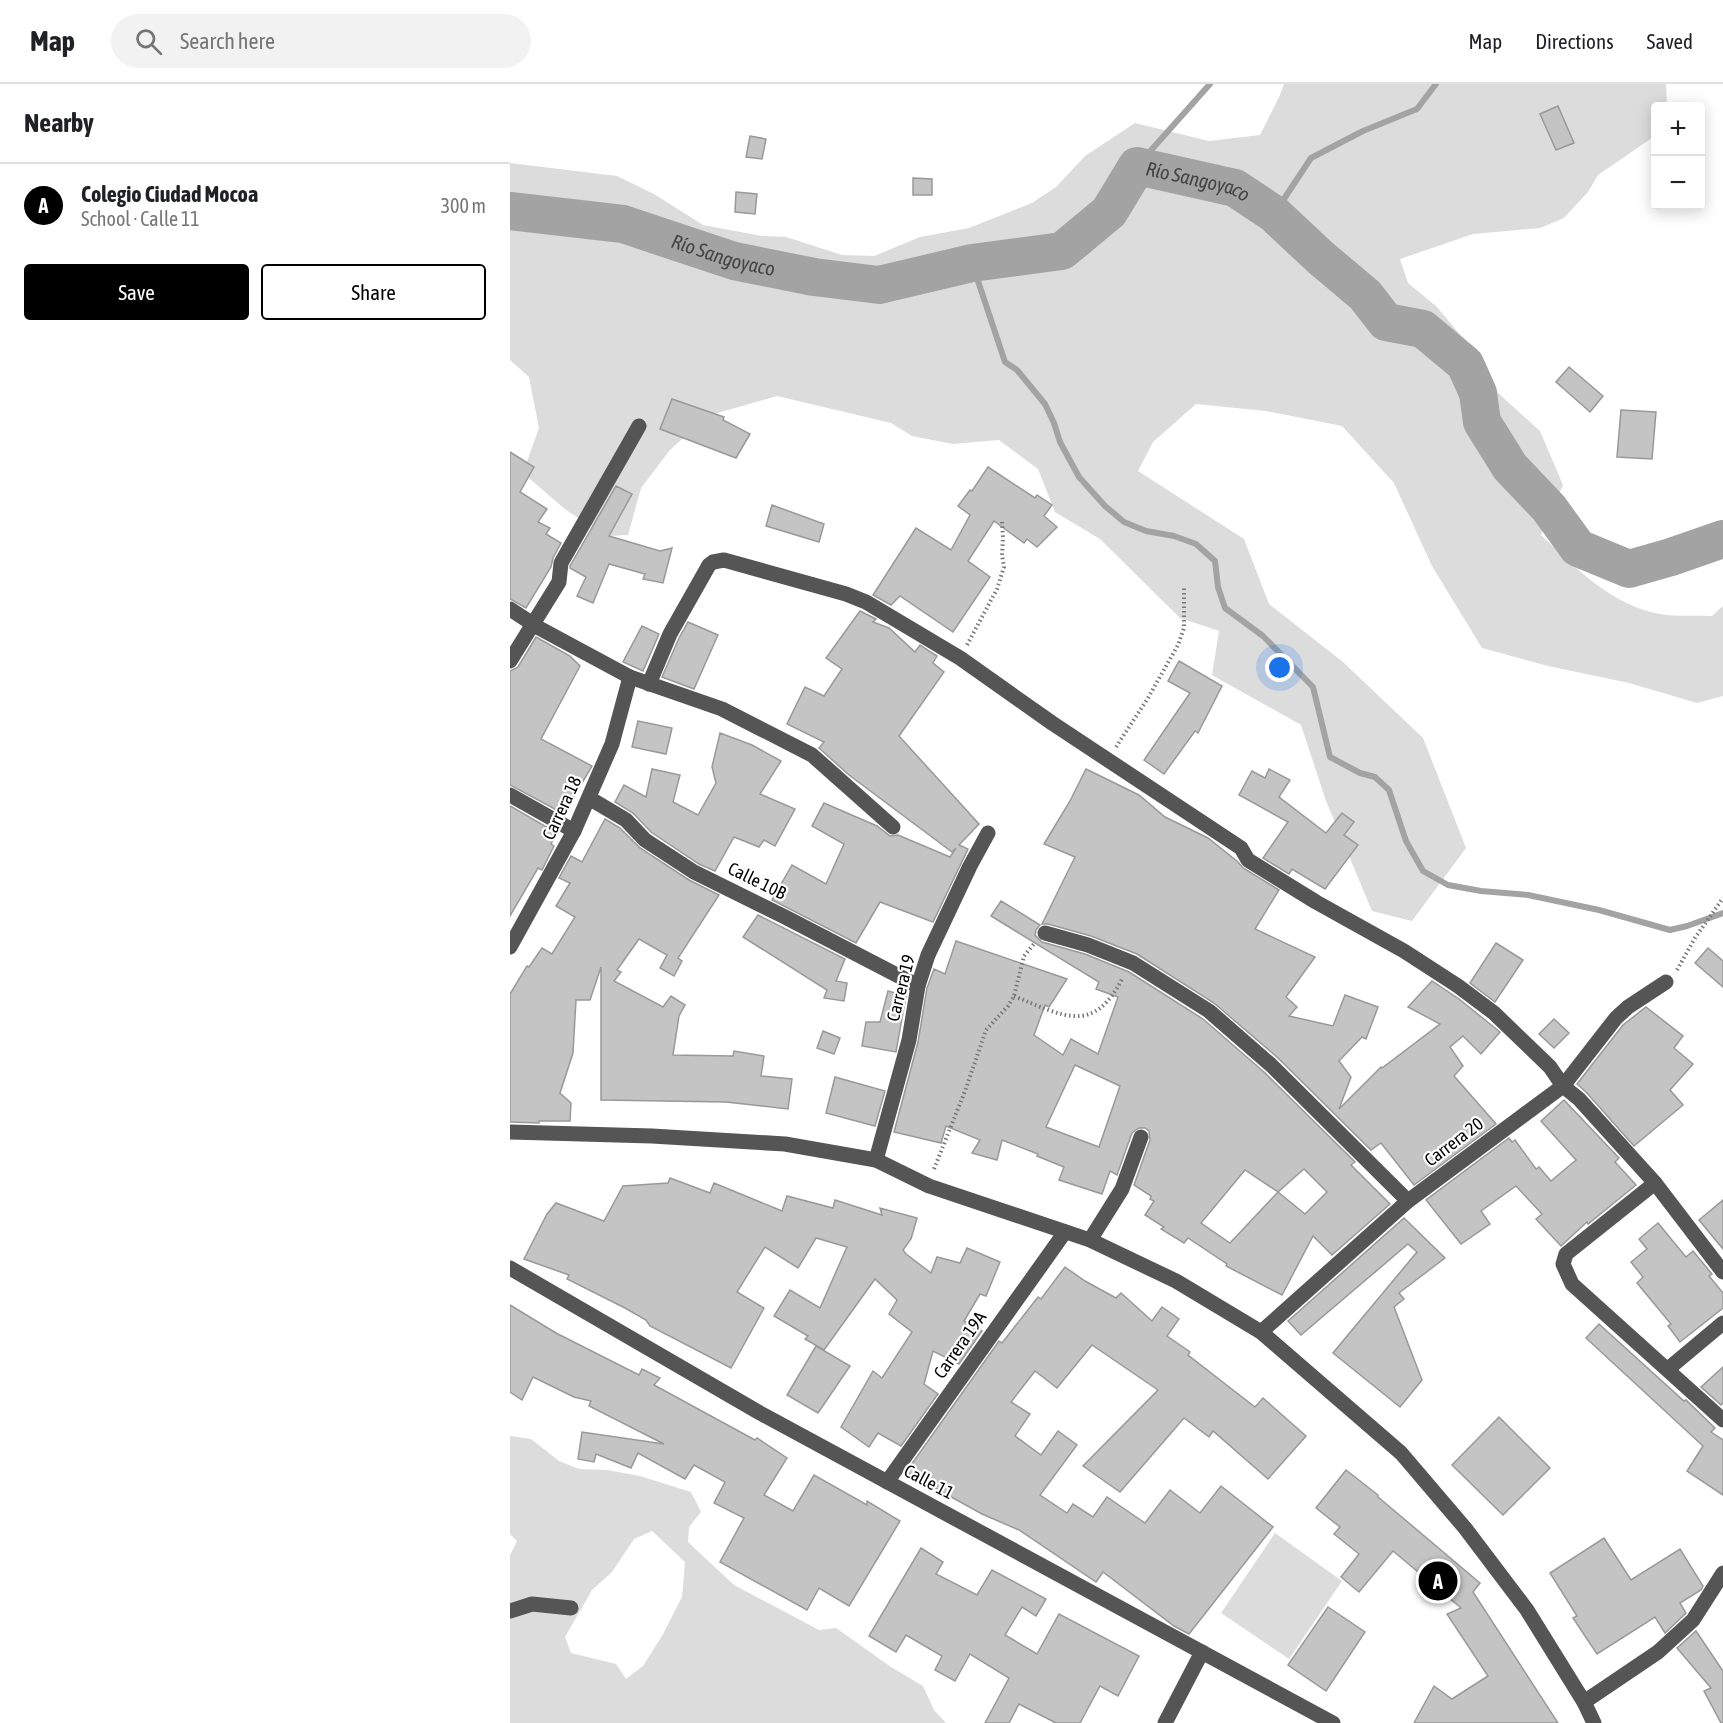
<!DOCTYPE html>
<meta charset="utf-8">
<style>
body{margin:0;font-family:"Asap Condensed",sans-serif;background:#f2f2f2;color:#202124}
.controls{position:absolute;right:18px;top:18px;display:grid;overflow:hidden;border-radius:6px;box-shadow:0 3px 15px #0003}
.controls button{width:54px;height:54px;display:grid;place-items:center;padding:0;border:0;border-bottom:2px solid #e0e0e0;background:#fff;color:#202124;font:30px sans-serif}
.you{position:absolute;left:770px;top:584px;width:21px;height:21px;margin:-15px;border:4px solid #fff;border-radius:50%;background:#1a73e8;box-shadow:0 0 0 9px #1a73e833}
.badge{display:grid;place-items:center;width:39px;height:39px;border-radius:50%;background:#000;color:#fff;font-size:20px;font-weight:700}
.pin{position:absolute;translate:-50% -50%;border:3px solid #fff;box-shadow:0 2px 6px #0006}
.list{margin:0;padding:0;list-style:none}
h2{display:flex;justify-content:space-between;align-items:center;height:78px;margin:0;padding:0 24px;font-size:26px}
h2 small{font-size:20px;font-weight:400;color:#757577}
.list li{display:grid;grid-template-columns:39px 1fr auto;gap:18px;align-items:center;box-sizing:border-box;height:84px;padding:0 24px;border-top:2px solid #e0e0e0}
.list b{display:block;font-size:22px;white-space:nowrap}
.list p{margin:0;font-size:20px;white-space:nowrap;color:#757577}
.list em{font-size:20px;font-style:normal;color:#757577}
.actions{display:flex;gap:12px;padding:18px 24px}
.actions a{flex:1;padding:14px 0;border:2px solid #000;border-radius:6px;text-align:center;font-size:21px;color:#000}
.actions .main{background:#000;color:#fff}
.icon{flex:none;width:33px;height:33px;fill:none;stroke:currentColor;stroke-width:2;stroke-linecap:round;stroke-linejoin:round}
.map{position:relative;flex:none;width:1213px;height:1639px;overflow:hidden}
header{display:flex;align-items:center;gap:36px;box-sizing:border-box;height:84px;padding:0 30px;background:#fff;border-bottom:2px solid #e0e0e0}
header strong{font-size:28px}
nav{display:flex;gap:33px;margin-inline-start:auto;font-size:21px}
.search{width:420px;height:54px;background:#f2f2f2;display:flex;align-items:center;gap:15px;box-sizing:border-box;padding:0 21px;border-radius:33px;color:#757577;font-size:22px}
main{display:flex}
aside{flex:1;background:#fff}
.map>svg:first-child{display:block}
</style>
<header>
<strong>Map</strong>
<div class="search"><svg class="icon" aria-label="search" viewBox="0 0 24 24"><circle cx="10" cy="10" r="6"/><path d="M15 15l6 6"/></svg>Search here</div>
<nav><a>Map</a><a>Directions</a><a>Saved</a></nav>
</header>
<main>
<aside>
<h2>Nearby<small></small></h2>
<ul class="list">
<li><span class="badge">A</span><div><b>Colegio Ciudad Mocoa</b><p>School · Calle 11</p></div><em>300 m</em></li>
</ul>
<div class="actions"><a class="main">Save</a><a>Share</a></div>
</aside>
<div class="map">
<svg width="1213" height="1639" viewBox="0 0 1213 1639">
<rect width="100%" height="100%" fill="#fff"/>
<!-- green -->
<g fill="#dcdcdc" fill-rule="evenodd">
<path d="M774 0H1156L1157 22H1146L1145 47 1142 54 1088 91 1078 108 1054 134 1030 144 963 150 890 175 898 199 927 223 976 282 988 309 1030 347 1053 401 1031 451C1066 484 1101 521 1150 530 1167 533 1185 531 1202 532L1213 522V612L1187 619 1119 599 1038 582 972 564 922 482 884 399 832 342 756 327 686 320 643 358 628 387 734 455 759 520 833 578 913 654 956 764 902 837 862 827 816 717 791 641 702 591 709 547 670 534 590 455 545 428 528 385 489 356 443 360 402 352 381 339 267 312 197 332 160 366 131 404 118 451 98 452 56 426 13 389 29 344 19 293 0 276V79L107 92 144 110 193 141 252 152 276 153 332 171 364 172 410 153 459 144 522 119 546 103 575 72 625 39 699 57 750 51 770 11Z"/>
<path d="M0 1352 21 1355 49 1377 69 1385 97 1386 130 1392 181 1408 191 1428 179 1443 178 1458 224 1501 309 1546 326 1544 381 1583 413 1602 424 1626 436 1639H0V1471L7 1457 0 1450ZM142 1447 175 1478 172 1513 152 1552 133 1582 116 1595 106 1580 61 1569 55 1553 82 1506 102 1488 124 1455Z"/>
<polygon points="765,1449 832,1497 779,1575 711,1529"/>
</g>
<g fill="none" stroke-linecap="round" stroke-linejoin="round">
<!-- stream -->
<g stroke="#a3a3a3" stroke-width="6">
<polyline points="627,82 700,0"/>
<polyline points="764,130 801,74 853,47 907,25 926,0"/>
<polyline points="462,179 495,278 507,286 535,320 544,339 550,358 569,393 595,422 614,438 636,447 664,452 686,460 705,477 708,503 715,524 753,552 803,603 820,673 850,689 865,693 879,706 896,757 913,787 938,801 971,807 1018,811 1089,826 1160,846 1177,842 1213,829"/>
</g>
<!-- river -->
<path stroke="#a3a3a3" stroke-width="38" id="s1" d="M0 127 113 140 224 177 304 193 369 201 462 179 552 167 599 128 627 82 725 104 764 130 811 174 855 211 876 238 913 245 955 280 968 309 972 338 1000 383 1039 424 1068 464 1119 485 1161 473 1213 455"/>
</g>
<!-- building -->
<g fill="#c4c4c4" stroke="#999" stroke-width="1.5" fill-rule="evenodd">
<polygon points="1048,22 1064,59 1046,66 1030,30"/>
<polygon points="240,52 256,55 252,75 236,73"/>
<polygon points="403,94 422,95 422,111 403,111"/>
<polygon points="226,108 247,110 245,130 225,128"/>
<polygon points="1059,283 1093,312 1080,328 1046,298"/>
<polygon points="162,315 214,333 213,336 240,350 226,374 150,345"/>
<polygon points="1111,326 1146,328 1142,375 1107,373"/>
<polygon points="0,368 24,383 10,408 37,425 28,438 40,444 36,450 51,459 43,474 41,483 16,524 0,515"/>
<polygon points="478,383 525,414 527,411 542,421 534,432 547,443 527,463 517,455 514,459 484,437 458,477 480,493 443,548 390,512 381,521 363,511 406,444 441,466 460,431 448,422 460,406 462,407"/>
<polygon points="106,402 122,410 99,452 150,467 162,464 153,499 133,495 135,490 99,480 83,519 67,512 76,493 60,484 60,482"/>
<polygon points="262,421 314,440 309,458 256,442"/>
<polygon points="350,527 366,535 363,538 379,544 405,568 410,561 427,572 423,579 434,588 389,652 469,740 449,761 458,765 423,838 370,818 346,859 262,816 282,781 316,800 334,760 302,742 314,719 367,742 380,752 388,751 440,773 446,764 442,768 339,691 309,664 314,658 277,640 295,603 314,612 332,585 316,574"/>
<polygon points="178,538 208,551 184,605 152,593 169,554"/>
<polygon points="132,542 149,550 133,587 113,578"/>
<polygon points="26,553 60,572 70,582 31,655 82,682 54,730 0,701 0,587 8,583"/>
<polygon points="669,577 712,602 688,649 685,647 654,690 634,676 680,609 658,597"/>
<polygon points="128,637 162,644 156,670 122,663"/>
<polygon points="210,649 242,661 271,677 250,710 285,725 265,762 254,756 249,763 224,753 205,787 189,780 141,748 123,729 105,718 114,701 136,713 142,685 170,691 163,718 188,731 206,699 202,683"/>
<polygon points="576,685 629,711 655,733 698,754 728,778 733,784 769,806 745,845 805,873 776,913 787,923 779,932 823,942 835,911 868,923 856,955 852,953 829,977 841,993 829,1025 871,983 872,984 930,940 898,923 922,897 949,915 990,948 971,970 953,952 940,963 953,982 944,992 986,1040 904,1101 871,1059 861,1066 768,974 704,919 627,870 581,852 538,840 532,840 565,773 534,760 560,717"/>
<polygon points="759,685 780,696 769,713 816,749 832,729 844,738 834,751 848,761 815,805 782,785 779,790 753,774 778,738 729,711 742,687 755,694"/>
<polygon points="0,722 47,749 41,760 44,762 32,786 28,784 0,832"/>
<polygon points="95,735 110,744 130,764 179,796 209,811 168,874 172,877 164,892 150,884 157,871 129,855 107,886 111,888 104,897 153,923 161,912 175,921 169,932 163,971 223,972 224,967 254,972 251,992 282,995 278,1025 216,1018 91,1016 91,883 80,916 66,916 63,969 50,1009 61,1019 60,1037 29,1037 29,1039 0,1038 0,910 17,882 19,883 32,864 42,870 65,833 46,822 60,799 49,794 61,772 72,778"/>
<path d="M491 817 530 841 526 846 525 851 532 858 575 870 619 888 693 935 754 988 845 1078 841 1081 880 1120 822 1171 803 1152 772 1211 716 1182 717 1180 678 1154 674 1159 651 1145 654 1143 635 1131 644 1117 640 1115 641 1112 624 1101 640 1056 639 1047 635 1044H629L622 1049 607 1091 600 1087 592 1110 549 1096 554 1083 527 1072 528 1070 492 1056 487 1076 462 1069 470 1056 436 1042 431 1059 384 1048 408 958 417 904 424 885 435 890 446 857 557 895 539 923 535 921 524 951 553 971 561 955 588 970 608 913 586 905 589 898 481 832ZM565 981 610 1002 589 1063 536 1043ZM794 1085 817 1108 795 1130 768 1108ZM735 1086 768 1108 720 1159 691 1139Z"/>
<polygon points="248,831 335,875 326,897 337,899 334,917 314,914 317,906 233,853"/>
<polygon points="986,859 1013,876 985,918 960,899"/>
<polygon points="1198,864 1213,877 1213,903 1185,879"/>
<polygon points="378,907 396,912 386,968 352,962 356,938 370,938"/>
<polygon points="1136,923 1173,952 1164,964 1183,980 1160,1006 1173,1021 1124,1062 1076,1008 1067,1000 1113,941"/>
<polygon points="1044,935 1059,949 1044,964 1029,950"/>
<polygon points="313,947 330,954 324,970 307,964"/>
<polygon points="325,993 375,1007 365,1042 316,1029"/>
<polygon points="1054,1016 1109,1074 1105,1078 1126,1101 1078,1140 1077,1138 1051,1162 1026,1135 1032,1130 1006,1102 971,1127 980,1140 951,1160 916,1116 999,1054 1002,1058 1005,1056 1026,1085 1029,1083 1041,1097 1066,1076 1031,1037"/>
<polygon points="160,1094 200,1109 204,1099 272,1127 277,1112 323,1124 325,1116 372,1131 370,1124 407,1134 401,1155 393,1166 396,1170 421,1189 427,1173 450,1179 457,1164 490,1178 476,1212 470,1210 454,1237 472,1247 449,1280 423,1267 414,1300 428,1310 391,1362 368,1349 359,1363 331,1343 363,1287 372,1294 402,1248 379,1230 387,1216 365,1195 314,1266 295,1255 298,1252 264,1232 280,1206 310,1224 337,1163 306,1154 288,1184 255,1163 227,1208 254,1224 221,1284 140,1242 136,1236 115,1224 57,1195 59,1191 14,1175 37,1130 46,1119 94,1137 113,1102 158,1099"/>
<polygon points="1213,1116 1213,1165 1189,1136"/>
<polygon points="894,1134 935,1174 889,1209 894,1215 884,1223 912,1296 890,1323 823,1269 907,1168 898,1160 791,1251 778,1237"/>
<polygon points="1148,1139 1176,1173 1183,1167 1202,1190 1199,1192 1213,1209 1213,1224 1170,1258 1158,1242 1161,1240 1127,1199 1133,1193 1121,1178 1137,1165 1129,1155"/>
<polygon points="555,1183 575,1197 606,1214 611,1209 642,1237 652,1223 669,1235 657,1252 680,1268 678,1271 745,1323 753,1314 796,1352 758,1395 703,1347 699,1353 674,1334 610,1408 573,1382 648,1306 582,1261 547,1304 525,1287 501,1318 520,1330 505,1352 531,1371 548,1347 567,1361 530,1411 557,1429 563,1420 583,1433 597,1413 635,1439 660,1406 690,1429 711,1402 763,1443 679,1550 664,1542 593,1488 586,1498 509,1446 472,1430 396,1388 489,1257 492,1259 528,1213 531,1215"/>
<polygon points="0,1221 46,1249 129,1291 132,1285 150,1294 144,1301 245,1356 247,1354 277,1374 254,1411 283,1427 304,1391 357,1421 357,1417 390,1437 339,1522 309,1504 297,1526 210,1478 234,1434 204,1419 215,1398 184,1381 175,1395 128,1369 121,1384 86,1370 84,1378 68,1375 72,1348 154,1360 79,1322 81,1317 64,1313 23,1293 12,1316 0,1308"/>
<polygon points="1089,1240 1174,1317 1176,1316 1205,1344 1201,1348 1213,1356 1213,1411 1177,1387 1193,1362 1076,1254"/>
<polygon points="306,1262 340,1282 308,1329 277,1311"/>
<polygon points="1213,1283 1213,1319 1211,1321 1191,1303"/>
<polygon points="989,1333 1040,1384 993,1431 942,1381"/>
<polygon points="836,1386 868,1411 868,1413 970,1499 963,1508 1048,1639 904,1639 924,1602 942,1615 978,1592 937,1530 951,1524 883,1467 849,1508 831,1493 849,1470 824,1450 830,1443 806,1424"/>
<polygon points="1094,1454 1121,1496 1170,1465 1193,1502 1191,1506 1170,1519 1176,1529 1155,1549 1145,1533 1087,1570 1063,1534 1067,1532 1040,1489"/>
<polygon points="411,1464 433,1478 426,1490 467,1511 482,1486 536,1515 526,1532 512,1523 495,1551 527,1570 549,1530 629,1572 608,1612 590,1602 570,1639 546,1639 509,1620 499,1639 475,1639 499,1594 460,1570 445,1597 425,1586 432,1572 396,1551 386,1568 359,1552"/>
<polygon points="818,1523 855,1548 816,1607 778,1581"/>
<polygon points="1186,1547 1213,1587 1213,1639 1211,1639 1194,1607 1201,1604 1167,1564"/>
</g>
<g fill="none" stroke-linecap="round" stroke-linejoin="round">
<!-- path -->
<g stroke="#777" stroke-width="4" stroke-dasharray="1.5 3" stroke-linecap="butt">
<polyline points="457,561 487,505 494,483 492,471 493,454 492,436"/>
<polyline points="606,663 638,614 668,561 674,544 674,503"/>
<polyline points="1167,886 1185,854 1213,814"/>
<path d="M504 912C553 932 584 952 613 893"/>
<polyline points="424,1085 455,1007 476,946 498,922 504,912 514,872 524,860"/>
</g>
<!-- minor -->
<g stroke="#555" stroke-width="15">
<polyline points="0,525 29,544 120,593 212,625 302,671 383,743"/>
<polyline points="0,577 49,498 51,479 129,342"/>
<polyline points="139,600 160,550 199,481 203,478 214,476 336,510 356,518 450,574 542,639 731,764 738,776 806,818 894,867 948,902 984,929 1040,983 1053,1002 1069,1015 1145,1099 1213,1188"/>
<polyline points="0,711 64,747"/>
<polyline points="79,714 116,736 135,756 184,788 275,833 408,902"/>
<polyline points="535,849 578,861 623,879 699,927 761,981 898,1117"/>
<polyline points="0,863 64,747 102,660 120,593"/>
<polyline points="0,1048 142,1052 275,1060 366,1076 419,1102 580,1156 666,1197 751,1248 891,1369 955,1444 1017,1526 1074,1618 1084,1639"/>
<polyline points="366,1076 399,956 408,902 418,871 460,782 478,749"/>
<polyline points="1145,1099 1056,1170 1053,1180 1062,1200 1213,1336"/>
<polyline points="580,1156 612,1105 631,1053"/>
<polyline points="0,1184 250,1329 823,1639"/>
<polyline points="751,1248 898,1117 1053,1002 1106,934 1118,923 1156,898"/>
<polyline points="1158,1285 1213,1239"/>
<polyline points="377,1398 555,1148"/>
<polyline points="0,1527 22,1520 61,1524"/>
<polyline points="1074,1618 1148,1568 1183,1536 1213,1489"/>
<polyline points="655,1639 692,1568"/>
</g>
</g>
<g text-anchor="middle" stroke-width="4.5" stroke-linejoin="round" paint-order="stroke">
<!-- street labels -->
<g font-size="18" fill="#000" stroke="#fff">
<text transform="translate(52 724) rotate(-65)" y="6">Carrera 18</text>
<text transform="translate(247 797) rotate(26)" y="6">Calle 10B</text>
<text transform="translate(391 904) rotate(-76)" y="6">Carrera 19</text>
<text transform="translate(944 1058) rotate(-37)" y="6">Carrera 20</text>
<text transform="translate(450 1261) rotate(-55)" y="6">Carrera 19A</text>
<text transform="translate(419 1398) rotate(28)" y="6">Calle 11</text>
</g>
<!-- water labels -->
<g font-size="20" font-style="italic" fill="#444" stroke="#fff">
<text dy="7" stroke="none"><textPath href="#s1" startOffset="742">Río Sangoyaco</textPath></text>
<text dy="7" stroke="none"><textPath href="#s1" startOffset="219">Río Sangoyaco</textPath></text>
</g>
</g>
</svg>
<div class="controls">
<button>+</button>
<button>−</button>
</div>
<div class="you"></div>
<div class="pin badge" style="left:928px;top:1497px">A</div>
</div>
</main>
